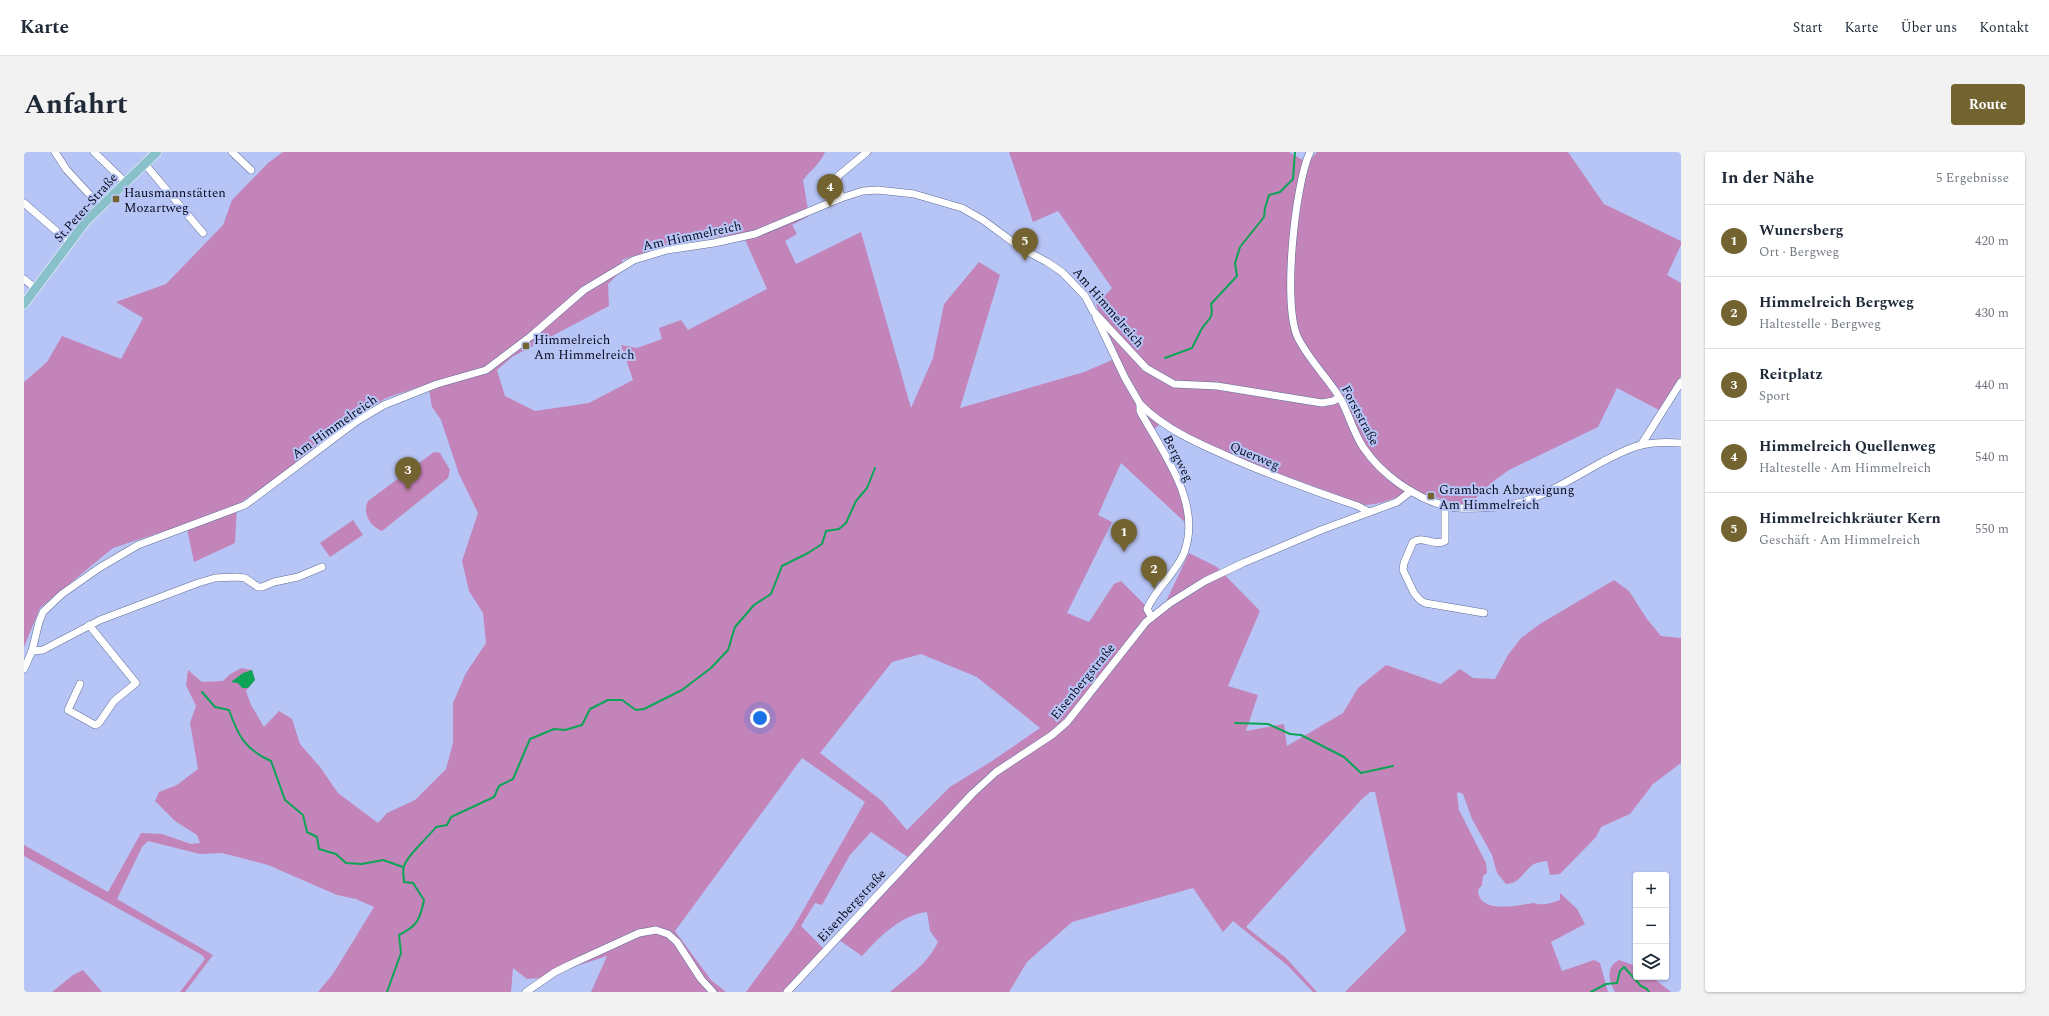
<!DOCTYPE html>
<html lang="de">
<meta charset="utf-8">
<style>
body{margin:0;font-family:Spectral,serif;background:#f2f2f3;color:#1f2937}
.controls{position:absolute;right:12px;bottom:12px;display:grid;overflow:hidden;border-radius:4px;box-shadow:0 1px 3px #0004}
.controls button{width:36px;height:36px;display:grid;place-items:center;padding:0;border:0;border-bottom:1px solid #e0e1e3;background:#fff;color:#1f2937;font:20px sans-serif}
.you{position:absolute;left:736px;top:566px;width:14px;height:14px;margin:-10px;border:3px solid #fff;border-radius:50%;background:#1a73e8;box-shadow:0 0 0 6px #1a73e833}
.badge{display:grid;place-items:center;width:26px;height:26px;border-radius:50%;background:#736331;color:#fff;font-size:13px;font-weight:700}
.pin{position:absolute;translate:-50% -33px;filter:drop-shadow(0 1px 2px #0008)}
.pin::after{content:'';position:absolute;top:21px;width:14px;height:12px;background:inherit;clip-path:polygon(0 0,100% 0,50% 100%)}
.list{margin:0;padding:0;list-style:none}
h2{display:flex;justify-content:space-between;align-items:center;height:52px;margin:0;padding:0 16px;font-size:17px}
h2 small{font-size:13px;font-weight:400;color:#747a83}
.list li{display:grid;grid-template-columns:26px 1fr auto;gap:12px;align-items:center;box-sizing:border-box;height:72px;padding:0 16px;border-top:1px solid #e0e1e3}
.list b{display:block;font-size:15px;white-space:nowrap}
.list p{margin:0;font-size:13px;white-space:nowrap;color:#747a83}
.list em{font-size:13px;font-style:normal;color:#747a83}
.icon{flex:none;width:22px;height:22px;fill:none;stroke:currentColor;stroke-width:2;stroke-linecap:round;stroke-linejoin:round}
.map{position:relative;flex:none;width:1657px;height:840px;overflow:hidden;border-radius:4px}
header{display:flex;align-items:center;gap:24px;box-sizing:border-box;height:56px;padding:0 20px;background:#fff;border-bottom:1px solid #e0e1e3}
header strong{font-size:19px}
nav{display:flex;gap:22px;margin-inline-start:auto;font-size:14px}
.intro{display:flex;align-items:center;justify-content:space-between;box-sizing:border-box;height:96px;padding:0 24px}
h1{margin:0;font-size:28px}
.button{padding:10px 18px;border-radius:4px;background:#736331;color:#fff;font-size:14px;font-weight:700}
main{display:flex;gap:24px;padding:0 24px}
aside{flex:1;background:#fff;border-radius:4px;box-shadow:0 1px 3px #0004}
.map>svg:first-child{display:block}
</style>
<header>
<strong>Karte</strong>
<nav><a>Start</a><a>Karte</a><a>Über uns</a><a>Kontakt</a></nav>
</header>
<div class="intro"><h1>Anfahrt</h1><a class="button">Route</a></div>
<main>
<div class="map">
<svg width="1657" height="840" viewBox="0 0 1657 840">
<rect width="100%" height="100%" fill="#b7c5f6"/>
<!-- green -->
<g fill="#c384ba" fill-rule="evenodd">
<path d="M259 0H801C796 12 787 18 779 28L785 64 768 73 773 82 761 89 772 112 837 80 887 256 909 206 920 152 955 110 976 123 936 256 1060 220 1095 205 1072 153 1088 136 1034 59 1009 70 985 0H1265L1284 11 1293 0H1544L1580 52 1657 89V93L1643 123 1657 131V224L1635 258 1593 236 1574 275 1485 318 1467 331 1450 348 1439 353 1393 340C1375 342 1360 353 1341 353L1251 320 1136 272 1130 277 1151 312 1165 374 1097 311 1074 363 1088 370 1043 461 1065 470 1090 432 1097 429 1132 464 1137 460 1165 401 1193 415 1236 459 1204 534 1234 543 1222 579 1260 572 1263 594 1319 561 1334 536 1362 513 1417 532 1436 517 1449 526 1471 527 1484 503 1497 486 1516 472 1590 428 1605 439 1623 467 1637 484 1657 486V611L1629 632 1606 662 1577 675 1572 685 1536 722 1526 723 1523 709C1516 710 1509 711 1505 716 1497 724 1494 731 1482 732L1473 721 1468 703 1448 667 1439 642 1434 640 1433 642 1435 658 1462 711 1463 721 1459 724 1458 733 1454 738C1455 763 1494 753 1510 751 1518 754 1528 751 1536 748V741L1553 757 1561 772 1527 790 1538 819 1570 808 1576 811 1584 840H1321L1382 779 1351 640H1346L1337 648 1222 775 1262 806 1293 840H1289L1263 813 1209 769 1199 780 1169 736 1048 770 1003 810 985 840H866C885 823 902 814 914 790L906 779 903 760C877 763 855 785 838 804L815 788 888 708 847 680 826 703 798 753 791 751 777 774 803 800 767 840H722L769 776 841 650 778 606 651 779 687 828 702 840H567L583 804 546 816 521 830 517 826 503 827 489 816 487 840H294L309 822 350 755 332 747 313 743 244 713 198 701 176 702 124 689 118 695 93 747 189 803 161 840H156L181 807 178 803 0 704V693L84 740 117 681 138 682 167 692 176 691 173 683 151 669 131 649 135 640 153 633 174 617 166 571 172 554 162 533 164 518 178 530 199 529 205 523 217 516 228 518 231 528 222 539 227 553 240 575 255 559 268 567 276 592 296 615 314 641 354 671 363 661 391 648 422 617 429 591V551L442 521 462 491 459 461 445 439 438 409 454 361 435 322 417 268 408 255 404 232 362 246 326 269 278 308 213 353 211 391 170 410 162 372 89 396 16 456 0 495V230L23 210 38 184 97 207 119 166 92 150 142 132 199 73 208 48 244 11ZM720 81 722 90 743 137 664 178 657 168 635 176 638 187 613 196 597 193 609 228 565 251 511 259 481 244 473 218 488 205 585 154 584 132 598 118V108L648 92ZM897 502 953 525 1016 576 968 609 926 635 883 678 858 649 796 601 868 510Z"/>
<path d="M410 300 416 301 426 318 424 326 358 379C346 375 338 361 344 349Z"/>
<polygon points="329,368 339,383 306,405 296,391"/>
<path d="M1595 808 1612 814V825H1628L1647 840H1591C1585 829 1581 815 1595 808Z"/>
<polygon points="59,818 78,840 28,840 49,823"/>
</g>
<!-- water -->
<polygon fill="#0ca456" points="228,518 231,528 224,536 218,536 214,531 207,530 219,521"/>
<g fill="none" stroke-linecap="round" stroke-linejoin="round">
<!-- stream -->
<g stroke="#0ca456" stroke-width="2">
<path d="M1141 206 1168 196C1171 190 1174 184 1177 178 1184 166 1190 168 1187 152L1213 124 1211 111 1216 95 1240 65 1241 56 1245 43 1256 40 1269 27 1271 0"/>
<path d="M178 540 191 555 205 558C214 583 220 597 247 609L261 648 279 663 283 680 293 685 295 697 312 702 322 711 338 712 359 708 379 715"/>
<polyline points="1211,571 1244,572 1266,582 1277,583 1320,605 1337,621 1369,614"/>
<path d="M363 840 377 801 375 783C393 774 396 768 400 748L389 731 380 730C380 725 378 719 380 714 384 702 403 687 412 675L423 673 427 665 470 645 475 634 489 627 506 587 530 577 541 578 558 573 566 557 584 548H598L612 558 620 557 658 538 687 516 704 498 711 475 730 453 747 442 758 414 784 401 798 392 802 379 815 377 822 371 832 349 843 336 851 316"/>
<polyline points="1567,840 1582,832 1593,831 1596,819 1600,815 1617,834 1623,837 1625,840"/>
</g>
<!-- minor casing -->
<g stroke="#606c97" stroke-width="8">
<g id="minor">
<polyline points="31,0 42,17 76,54"/>
<polyline points="70,0 101,30"/>
<polyline points="208,0 227,18"/>
<path d="M1286 0C1271 32 1258 154 1274 186 1285 208 1303 225 1316 246 1325 262 1329 280 1339 295 1357 322 1390 346 1422 354 1438 358 1457 356 1472 355 1512 352 1546 327 1580 309 1592 303 1604 296 1617 293 1630 290 1644 290 1657 291"/>
<polyline points="120,11 179,81"/>
<polyline points="817,46 813,30 814,24 843,0"/>
<polyline points="0,51 45,90"/>
<polyline points="0,127 11,136"/>
<path d="M1072 165 1101 226 1116 252V259C1138 300 1179 351 1160 401 1152 421 1132 436 1123 457L1127 464"/>
<path d="M1116 252C1145 281 1183 295 1219 311 1257 327 1295 341 1334 354L1345 360"/>
<polyline points="1617,293 1657,230"/>
<path d="M1421 354V389C1411 395 1399 383 1389 390L1380 411 1379 418 1390 441 1396 448 1401 451 1460 461"/>
<polyline points="8,499 19,498 76,468 174,431 191,426 212,425 221,426 234,435 238,435 250,430 274,425 298,415"/>
<polyline points="0,517 8,499 15,470 19,460 38,442 75,416 114,393 221,353 333,269 360,253 413,232 462,218 507,184 560,138 610,108 643,98 690,91 731,82 817,46 839,39 854,38 890,42 938,56 959,68 997,96 1023,110 1038,120 1061,144 1069,159 1122,216 1150,232 1193,234 1298,251 1309,249 1315,246"/>
<polyline points="56,532 44,558 71,573 75,571 90,549 112,531 65,473"/>
<polyline points="502,840 531,820 545,813 615,781 632,778 644,782 653,790 677,827 689,840"/>
<polyline points="763,840 948,642 972,620 1028,583 1043,570 1122,470 1146,451 1181,429 1219,411 1297,378 1373,350 1387,339"/>
</g>
</g>
<!-- major casing -->
<g stroke="#fff" stroke-width="10">
<polyline id="major" points="0,152 62,69 133,0"/>
</g>
<!-- minor -->
<use href="#minor" stroke="#fff" stroke-width="7"/>
<!-- major -->
<use href="#major" stroke="#89c1cb" stroke-width="9"/>
</g>
<!-- markers -->
<g fill="#736331" stroke="#b7c5f6" stroke-width="1.5">
<rect x="88" y="43" width="8" height="8" rx="2"/>
<rect x="498" y="190" width="8" height="8" rx="2"/>
<rect x="1403" y="340" width="8" height="8" rx="2"/>
</g>
<g text-anchor="middle" stroke-width="4" stroke-linejoin="round" paint-order="stroke">
<!-- poi labels -->
<g font-size="13" fill="#070a1a" stroke="#b7c5f6" text-anchor="start">
<text x="100" y="45">Hausmannstätten<tspan x="100" dy="15">Mozartweg</tspan></text>
<text x="510" y="192">Himmelreich<tspan x="510" dy="15">Am Himmelreich</tspan></text>
<text x="1415" y="342">Grambach Abzweigung<tspan x="1415" dy="15">Am Himmelreich</tspan></text>
</g>
<!-- street labels -->
<g font-size="13" fill="#070a1a" stroke="#b7c5f6">
<text transform="translate(61 55) rotate(-48)" y="5">St.Peter-Straße</text>
<text transform="translate(668 83) rotate(-12)" y="5">Am Himmelreich</text>
<text transform="translate(1085 155) rotate(49)" y="5">Am Himmelreich</text>
<text transform="translate(1337 263) rotate(62)" y="5">Forststraße</text>
<text transform="translate(310 274) rotate(-35)" y="5">Am Himmelreich</text>
<text transform="translate(1231 303) rotate(23)" y="5">Querweg</text>
<text transform="translate(1155 306) rotate(63)" y="5">Bergweg</text>
<text transform="translate(1058 529) rotate(-51)" y="5">Eisenbergstraße</text>
<text transform="translate(827 753) rotate(-47)" y="5">Eisenbergstraße</text>
</g>
</g>
</svg>
<div class="controls">
<button>+</button>
<button>−</button>
<button><svg class="icon" aria-label="layers" viewBox="0 0 24 24"><path d="M12 4l9 5-9 5-9-5zM3 14l9 5 9-5"/></svg></button>
</div>
<div class="you"></div>
<div class="pin badge" style="left:1100px;top:400px">1</div>
<div class="pin badge" style="left:1130px;top:437px">2</div>
<div class="pin badge" style="left:384px;top:338px">3</div>
<div class="pin badge" style="left:806px;top:55px">4</div>
<div class="pin badge" style="left:1001px;top:109px">5</div>
</div>
<aside>
<h2>In der Nähe<small>5 Ergebnisse</small></h2>
<ul class="list">
<li><span class="badge">1</span><div><b>Wunersberg</b><p>Ort · Bergweg</p></div><em>420 m</em></li>
<li><span class="badge">2</span><div><b>Himmelreich Bergweg</b><p>Haltestelle · Bergweg</p></div><em>430 m</em></li>
<li><span class="badge">3</span><div><b>Reitplatz</b><p>Sport</p></div><em>440 m</em></li>
<li><span class="badge">4</span><div><b>Himmelreich Quellenweg</b><p>Haltestelle · Am Himmelreich</p></div><em>540 m</em></li>
<li><span class="badge">5</span><div><b>Himmelreichkräuter Kern</b><p>Geschäft · Am Himmelreich</p></div><em>550 m</em></li>
</ul>
</aside>
</main>
